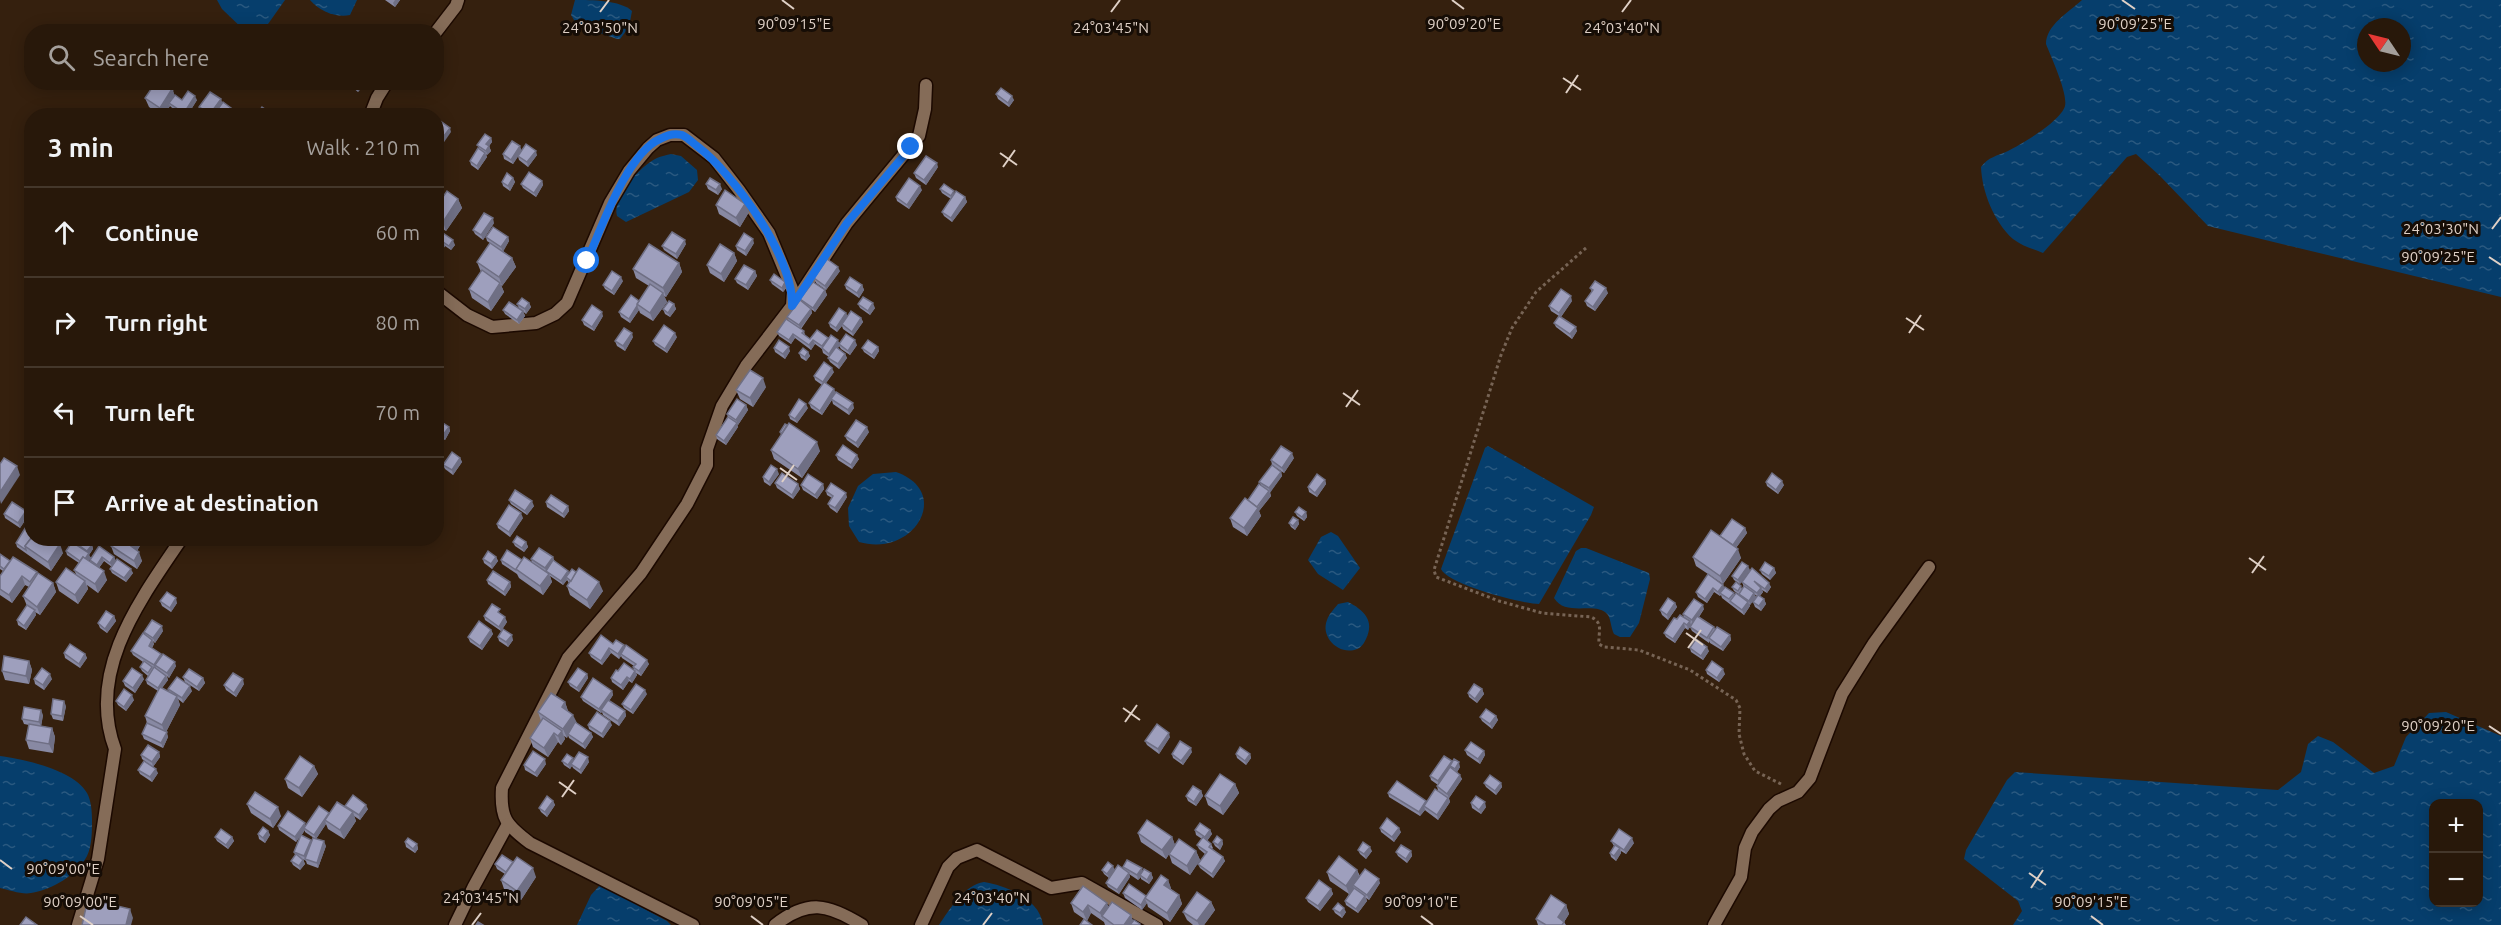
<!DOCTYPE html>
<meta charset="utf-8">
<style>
body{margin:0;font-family:Ubuntu,sans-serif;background:#342518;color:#f1f3f6}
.controls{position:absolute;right:18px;bottom:18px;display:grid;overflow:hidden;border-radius:12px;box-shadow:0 3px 15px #0003}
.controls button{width:54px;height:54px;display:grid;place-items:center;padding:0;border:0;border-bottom:2px solid #44372b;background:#28180a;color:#f1f3f6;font:30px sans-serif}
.compass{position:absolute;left:2357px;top:18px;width:54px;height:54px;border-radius:50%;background:#28180a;box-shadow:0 3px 15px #0003;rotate:305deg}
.stop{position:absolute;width:18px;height:18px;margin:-14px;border:4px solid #1a73e8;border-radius:50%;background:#fff}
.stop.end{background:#1a73e8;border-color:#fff;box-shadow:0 2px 6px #0008}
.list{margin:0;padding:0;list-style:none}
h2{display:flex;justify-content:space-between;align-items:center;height:78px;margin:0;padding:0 24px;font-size:26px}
h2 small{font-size:20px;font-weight:400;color:#a5a09c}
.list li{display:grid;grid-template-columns:39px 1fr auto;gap:18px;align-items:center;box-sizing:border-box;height:90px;padding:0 24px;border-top:2px solid #44372b}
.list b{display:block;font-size:22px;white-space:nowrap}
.list em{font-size:20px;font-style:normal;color:#a5a09c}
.icon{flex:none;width:33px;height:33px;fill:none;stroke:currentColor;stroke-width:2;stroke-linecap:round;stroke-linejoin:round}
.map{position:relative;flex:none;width:2501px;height:925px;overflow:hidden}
.search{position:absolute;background:#28180a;box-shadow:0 3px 15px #0003;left:24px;top:24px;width:420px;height:66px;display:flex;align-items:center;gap:15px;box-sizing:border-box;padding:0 21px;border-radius:24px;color:#a5a09c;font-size:22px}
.panel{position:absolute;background:#28180a;box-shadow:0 3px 15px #0003;left:24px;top:108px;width:420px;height:438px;border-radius:24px}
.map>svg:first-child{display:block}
</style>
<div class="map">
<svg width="2501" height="925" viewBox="0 0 2501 925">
<defs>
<pattern id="water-ripples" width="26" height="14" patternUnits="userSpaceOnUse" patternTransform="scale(1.5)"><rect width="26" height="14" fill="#063e6c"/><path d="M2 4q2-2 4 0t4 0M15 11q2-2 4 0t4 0" fill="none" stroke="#2a5980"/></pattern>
</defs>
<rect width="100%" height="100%" fill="#35200e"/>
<!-- water -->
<g fill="url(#water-ripples)" fill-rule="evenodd">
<polygon points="217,0 285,0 268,24 260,31 246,32 222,9"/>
<path d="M310 0H357L350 15C336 18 319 11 310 0Z"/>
<path d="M575 0C592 0 620 0 632 11L629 27 620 39H617L577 25 571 15Z"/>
<path d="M2082 0H2501V297L2208 226 2160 176 2136 154 2127 157 2043 253C2033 249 2022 246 2013 239 1994 222 1982 192 1981 167 1988 157 1997 156 2008 151 2022 144 2061 121 2065 106 2068 93 2051 57 2046 44 2046 25 2069 12 2082 0ZM2366 27H2402V63H2366Z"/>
<path d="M671 154 681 156 697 170 698 180 689 192 626 222 617 216C612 197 640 166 657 158 661 156 667 155 671 154Z"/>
<path d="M1488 446 1594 507 1591 515 1539 604C1522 604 1447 584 1441 569L1485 448Z"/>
<path d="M896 472C953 492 914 558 859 542L849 526 848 508 858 486 873 474Z"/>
<polygon points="1331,532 1338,536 1360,568 1343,590 1318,574 1308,560 1321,537"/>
<path d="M1581 548H1586L1649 573 1650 579 1639 623 1630 637H1620L1614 634C1611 628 1611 620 1608 615 1597 600 1566 618 1554 598L1576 551Z"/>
<path d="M1348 602C1364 610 1375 621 1366 639 1364 643 1362 647 1357 649 1339 656 1320 637 1327 620 1329 614 1334 609 1338 604Z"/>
<path d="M2446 712 2501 736V925H2013L2022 911 2018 901 1964 859 1966 850 2007 780 2015 772 2278 790 2301 772 2308 744 2318 736 2333 742 2374 773 2394 766 2406 737 2429 713ZM2434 804H2478V902H2434Z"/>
<path d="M0 756C24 759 74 770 87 793 91 800 92 811 92 820 92 831 92 846 87 856 78 874 52 890 31 893 23 895 9 890 0 888Z"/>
<path d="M984 882C1007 886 1040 899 1043 925H939C950 909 964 885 984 882Z"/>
<polygon points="600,885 667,921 671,925 577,925 591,895"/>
</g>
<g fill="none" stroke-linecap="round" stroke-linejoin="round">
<!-- street casing -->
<g stroke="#1c0900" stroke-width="15">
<g id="street">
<polyline points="436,32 456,6 458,0"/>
<polyline points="370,116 377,98 387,82"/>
<path d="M436 291 467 315 492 327 536 323 555 314 567 303 610 203 629 171 648 148 657 140 670 135H684L714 158 739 190 769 233 793 291 792 306 746 366 722 406 707 449V465L687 504 641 573 568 658 502 788C500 818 506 825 530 843L693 925"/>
<polyline points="793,305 847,223 919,136 925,109 926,85"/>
<path d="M78 925 98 859 115 749C86 671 140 600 182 538"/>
<polyline points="455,925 473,888 508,824"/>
<path d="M775 925C808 899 828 904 862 925"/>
<polyline points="921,925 948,867 957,858 977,850 1051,888 1082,883 1157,925"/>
<polyline points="1714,925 1741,877 1745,848 1752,832 1769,809 1778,801 1798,792 1810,778 1842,694 1874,643 1929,567"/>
</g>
</g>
<!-- path -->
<path stroke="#776455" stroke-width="3" stroke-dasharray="3 3" stroke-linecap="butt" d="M1586 248 1536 292 1512 328 1501 355 1434 570 1436 577 1499 601 1542 613 1591 617C1604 623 1598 632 1599 644L1604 647 1639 650 1690 670 1736 700 1740 708 1739 734 1744 754 1755 771 1781 784"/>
<!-- street -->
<use href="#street" stroke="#856c58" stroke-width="12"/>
</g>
<!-- wall -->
<g fill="#8889a3" fill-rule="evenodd">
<polygon points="385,0 400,0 395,7"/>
<polygon points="163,82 179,82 173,90 174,95 182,100 197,100 187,116 182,116 171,107 170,106 163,116 162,116 149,107 145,98"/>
<polygon points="346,82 366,82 358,92"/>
<polygon points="996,94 1014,100 1009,107 998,99"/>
<polygon points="221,99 222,103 237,116 216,116 215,113 214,116 207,116 201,112 199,107"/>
<polygon points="491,138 492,142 489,146 491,151 487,155 486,154 487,157 478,170 471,165 470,161 479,148 477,145"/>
<polygon points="522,150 537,155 528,167 519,160 518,156 513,164 504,159 503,154"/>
<polygon points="938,167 926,185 916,178 914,173"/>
<polygon points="513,178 515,182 510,191 503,186 502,182"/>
<polygon points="542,181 543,185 536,197 523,188 521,184"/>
<polygon points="706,184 722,189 718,195 708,189"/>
<polygon points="940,189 965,197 967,202 952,222 944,216 942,212 951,199 942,193"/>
<polygon points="922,190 909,209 897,201 896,197"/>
<polygon points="458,199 462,208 446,231 436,225 436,207"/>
<polygon points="716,205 749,212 740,227 719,214"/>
<polygon points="494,223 483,240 475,234 473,230"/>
<polygon points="436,230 455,245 451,250 445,246 437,258"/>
<polygon points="486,237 508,237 509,241 503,251 512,258 516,267 502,286 501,285 504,292 491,311 472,298 469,289 481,272 477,262 490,243 487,241"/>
<polygon points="754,243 746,256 737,250 736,246"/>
<polygon points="686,244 677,259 664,250 662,246"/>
<polygon points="734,253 737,261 724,282 710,273 707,265"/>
<polygon points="679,263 682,272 666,297 664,296 667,302 653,321 640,313 639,310 630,323 621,317 619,312 639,301 649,286 636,278 633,269"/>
<polygon points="755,271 757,276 748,290 737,283 735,279"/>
<polygon points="840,271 826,290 816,283 814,278"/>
<polygon points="770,280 785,282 787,287 783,292 772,284"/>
<polygon points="623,281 614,295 605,289 603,285"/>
<polygon points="845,285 862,285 864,290 859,298 846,289"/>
<polygon points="1590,288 1608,293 1595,311 1587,306 1585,301 1592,292"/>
<polygon points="825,290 827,295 815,312 811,309 812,313 801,329 804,331 805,335 810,339 828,338 828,339 840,343 857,345 850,355 841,349 839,346 838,348 845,354 847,358 839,369 830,362 828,358 829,357 823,353 822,349 815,344 811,350 795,338 791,344 779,336 777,332 789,321 787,317 802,302 800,299"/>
<polygon points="1572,301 1561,317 1577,331 1572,339 1556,327 1554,323 1559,316 1551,311 1549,306"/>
<polygon points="529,303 531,307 526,314 519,308 517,304"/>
<polygon points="674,304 676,309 670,317 665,314 663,309"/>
<polygon points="858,304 875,308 870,315 860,308"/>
<polygon points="503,310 523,311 525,316 519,324 505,314"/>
<polygon points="846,313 847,316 861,318 863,322 853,336 843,329 842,326 837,332 830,327 829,323"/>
<polygon points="603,316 594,331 584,325 582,320"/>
<polygon points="633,337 625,351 617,346 615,341"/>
<polygon points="677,337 667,353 655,345 653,341"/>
<polygon points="878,347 879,351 874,359 864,352 862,348"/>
<polygon points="774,348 790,351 785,359 775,352"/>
<polygon points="808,352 810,356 806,361 801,358 799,353"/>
<polygon points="834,372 826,383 836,393 854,408 849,415 833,404 832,400 822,415 811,408 809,403 822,385 815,380 814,376"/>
<polygon points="766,387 753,407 740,399 736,390"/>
<polygon points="746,405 748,410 738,425 737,424 738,427 726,445 717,439 716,435 728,417 727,414"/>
<polygon points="808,408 797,423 790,419 789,415"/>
<polygon points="436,425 449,427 450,431 445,440 436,434"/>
<polygon points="780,432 820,451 802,478 774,459 771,450 781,435"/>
<polygon points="869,432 858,448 847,440 845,436"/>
<polygon points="32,438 32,456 26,453 25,448"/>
<polygon points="836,455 859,459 852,469 838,460"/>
<polygon points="460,458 462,462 453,475 445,469 443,465"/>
<polygon points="1294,458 1284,473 1272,465 1271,460"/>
<polygon points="1281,472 1282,476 1270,492 1271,496 1259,511 1261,516 1247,536 1233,527 1230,518 1248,500 1261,485 1259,482"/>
<polygon points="779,474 770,486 764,482 763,477"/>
<polygon points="1325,480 1326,484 1317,497 1309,492 1308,487"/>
<polygon points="1766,482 1784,485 1778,494 1767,486"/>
<polygon points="775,483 798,484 800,489 793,499 777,488"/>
<polygon points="823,484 824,489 817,499 803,490 801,485"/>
<polygon points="826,491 847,497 837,513 830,508 828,504 832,498 827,495"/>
<polygon points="509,500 534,506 527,515 511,504"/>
<polygon points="546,502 568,506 569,511 564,518 547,507"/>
<polygon points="32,506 32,528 24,523 24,522 20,528 5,518 4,514 27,513"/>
<polygon points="1295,512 1306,512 1307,517 1304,521 1297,516"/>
<polygon points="523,518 510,537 498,528 497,524"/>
<polygon points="1298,520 1299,524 1295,530 1291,527 1289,523"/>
<polygon points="1745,528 1747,533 1736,548 1741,558 1723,584 1696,566 1693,557 1721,537"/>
<polygon points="86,538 104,538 98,546"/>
<polygon points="144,539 137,551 142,561 137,569 114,554 111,546"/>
<polygon points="513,542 526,542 528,547 524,552 515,546"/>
<polygon points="16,543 63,553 51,571 17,547"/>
<polygon points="77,544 92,545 93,549 89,555 91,558 88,561 90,562 90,560 99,546 114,557 116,561 133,573 126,582 112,573 110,569 112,567 104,561 99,568 107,580 98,593 87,585 88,589 78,604 59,591 56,582 76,574 74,570 79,563 67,555 66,551 78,547"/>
<polygon points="0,554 10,561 37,574 53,583 56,592 40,615 35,612 36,615 26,630 18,625 17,620 27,606 23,596 29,587 25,585 12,603 0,595 0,576 3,571 0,569"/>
<polygon points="496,557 498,561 492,569 484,563 483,559"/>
<polygon points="553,557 554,561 568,571 569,573 603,591 590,609 570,595 567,586 569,583 567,580 563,585 550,576 552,582 543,595 519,578 517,574 502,564 501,560 522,560 532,562 531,559"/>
<polygon points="1752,568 1771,587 1767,593 1762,590 1763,592 1760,596 1764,599 1766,604 1761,611 1755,607 1753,602 1757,596 1754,594 1756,597 1750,605 1749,604 1750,606 1744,615 1722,598 1721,595 1720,596 1714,592 1707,603 1698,597 1696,592 1723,585 1724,588 1734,594 1740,595 1734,591 1732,587 1741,586 1742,589 1744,587 1742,582"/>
<polygon points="1774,568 1776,573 1770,580 1762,574 1760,570"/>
<polygon points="1750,570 1740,584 1734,580 1732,576"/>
<polygon points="487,580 510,582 511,587 505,596 488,584"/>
<polygon points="160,601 177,603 171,612 162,606"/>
<polygon points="1675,603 1677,607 1668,620 1662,615 1660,610"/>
<polygon points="1704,609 1699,617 1714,627 1715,629 1730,635 1731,640 1723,651 1710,643 1710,641 1709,643 1692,631 1690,627 1688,630 1685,628 1675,643 1666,637 1664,633 1677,619 1684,617 1683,614"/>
<polygon points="501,613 501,614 507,622 501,631 485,620 484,616"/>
<polygon points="114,616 116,621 107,633 100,628 98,623"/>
<polygon points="491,630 493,634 482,650 470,642 468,637"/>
<polygon points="163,631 155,643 153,641 154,644 152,648 176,666 169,678 167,676 168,680 162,688 169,692 168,689 192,691 183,703 178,699 180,705 166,732 168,737 163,748 144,739 142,734 147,723 145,716 158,691 147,684 146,680 148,676 142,671 140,667 143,662 133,655 131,651 145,635 144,632"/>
<polygon points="498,637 513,640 508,647 499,641"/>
<polygon points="613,644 624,645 625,648 649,664 641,676 636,673 637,675 632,683 629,681 623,690 612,682 611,678 618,671 634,670 633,667 634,666 622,658 621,656 619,659 611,653 602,665 591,657 589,653"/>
<polygon points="1690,648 1709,651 1703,660 1691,652"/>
<polygon points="64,653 85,654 87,658 80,668 65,658"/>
<polygon points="29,661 32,670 29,684 5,680 2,671"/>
<polygon points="1706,670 1725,674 1719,682 1707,674"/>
<polygon points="587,674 588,678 579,692 570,686 568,682"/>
<polygon points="183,677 203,678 205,683 199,691 185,682"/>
<polygon points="34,679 52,679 44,690 35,684"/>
<polygon points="144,679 135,693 125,686 123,681"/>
<polygon points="244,684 236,697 226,690 224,685"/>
<polygon points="1482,689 1484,694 1477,703 1469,697 1468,693"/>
<polygon points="612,691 613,695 609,701 625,711 626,716 619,726 603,715 602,712 601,713 583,701 581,697"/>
<polygon points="647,694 633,714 624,708 622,704"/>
<polygon points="134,700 126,711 118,705 116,701"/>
<polygon points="565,702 568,711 577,723 591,733 593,737 585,749 569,738 568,735 567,738 564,736 565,739 561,745 558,742 548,757 533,747 530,738 541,721 538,712"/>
<polygon points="66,706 63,721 53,719 51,714"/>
<polygon points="43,715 41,726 52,728 55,737 53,753 29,749 26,740 29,725 24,724 22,719"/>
<polygon points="1496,716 1498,720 1492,729 1482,721 1480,717"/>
<polygon points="588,725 612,725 603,738 589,729"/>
<polygon points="1170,737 1159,754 1147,745 1145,741"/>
<polygon points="1465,750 1484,751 1485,755 1480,764 1467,755"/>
<polygon points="159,752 160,757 153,767 142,759 141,755"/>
<polygon points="1192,752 1183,765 1173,758 1172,754"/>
<polygon points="1236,754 1250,754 1251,758 1246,765 1237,758"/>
<polygon points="574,760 589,762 581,774 573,768 572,766 570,769 564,765 562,761"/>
<polygon points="1452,761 1452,762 1460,767 1457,772 1462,779 1449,798 1450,802 1438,820 1426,811 1425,810 1420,816 1389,797 1388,793 1426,801 1427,802 1438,791 1437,786 1438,785 1431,780 1430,776"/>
<polygon points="546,764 537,777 525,770 524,765"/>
<polygon points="314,766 318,774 302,797 288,788 285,779"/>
<polygon points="138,770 158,773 152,782 140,774"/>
<polygon points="1484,783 1501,783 1502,787 1496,795 1486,787"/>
<polygon points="1235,784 1239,793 1223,815 1208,805 1205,796"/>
<polygon points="1201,791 1203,796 1196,806 1188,801 1186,796"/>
<polygon points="553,801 555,805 547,817 541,812 539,808"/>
<polygon points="1471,803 1486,807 1481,814 1472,808"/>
<polygon points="247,804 281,816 273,828 251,813"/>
<path d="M345 807 368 809 360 820 354 816 356 821 344 839 328 829 326 824 316 839 326 846 318 868 307 864 306 861 303 859 305 864 300 870 293 865 291 861 295 855 294 852 300 836 296 842 279 830 278 826 306 825 329 813ZM305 830V832L314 838 312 842 301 836Z"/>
<polygon points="1380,828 1401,832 1394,842 1381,832"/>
<polygon points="1195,830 1210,830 1212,834 1207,841 1211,844 1213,848 1212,849 1223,857 1225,861 1213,878 1200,868 1198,864 1205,854 1199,849 1197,845 1202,839 1196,835"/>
<polygon points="268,831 270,835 265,843 259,839 258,834"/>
<polygon points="1138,833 1172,837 1175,845 1196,851 1200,860 1190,875 1172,863 1169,854 1166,859 1141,842"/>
<polygon points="215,837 232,837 234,841 228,849 217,841"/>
<polygon points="1222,840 1223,844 1220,850 1215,846 1213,842"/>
<polygon points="1611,841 1634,843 1626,854 1621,851 1621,853 1616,861 1611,857 1610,853 1614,846"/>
<polygon points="405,842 417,844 418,849 415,853 406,847"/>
<polygon points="1358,850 1372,851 1366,859 1360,854"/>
<polygon points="1411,851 1412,856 1407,863 1398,856 1396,852"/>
<polygon points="495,864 536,877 521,900 504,889 501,880 505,874 497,869"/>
<polygon points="1123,867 1151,873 1153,878 1149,884 1141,879 1141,877 1138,880 1129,874 1130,877 1119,894 1108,887 1106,883 1109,878 1104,874 1102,870 1124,870"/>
<polygon points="1357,870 1360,876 1380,883 1369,900 1366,898 1367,901 1358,913 1346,905 1345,901 1349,894 1330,881 1327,872"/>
<polygon points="1168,880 1171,889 1179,895 1182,904 1170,922 1148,907 1147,903 1142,910 1125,898 1123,893 1146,896"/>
<polygon points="1331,889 1333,894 1320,911 1308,902 1306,898"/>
<polygon points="1211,902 1215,910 1204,925 1193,925 1187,920 1183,912"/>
<polygon points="1071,903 1109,906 1131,915 1133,921 1140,925 1105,925 1104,922 1091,913 1087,921 1074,912"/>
<polygon points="1566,905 1569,914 1564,922 1566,925 1538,925 1536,919"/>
<polygon points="1333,909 1346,912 1342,918 1335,913"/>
</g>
<!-- shaded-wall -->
<g fill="#6f6f84">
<polygon points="395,0 400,0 395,7 393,3"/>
<polygon points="174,82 179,82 173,91 172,86"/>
<polygon points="361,82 366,82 358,92 357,88"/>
<polygon points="172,89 176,98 169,103 170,106 163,116 160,108"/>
<polygon points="195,96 197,100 187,116 184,116 184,113"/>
<polygon points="1012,96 1014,100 1009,107 1008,103"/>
<polygon points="221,99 222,103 214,116 211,116 210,114"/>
<polygon points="450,128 451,132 440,148 438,144"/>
<polygon points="491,138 492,142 489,146 491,151 487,155 486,151 486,144"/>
<polygon points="520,146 522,151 513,164 511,160"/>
<polygon points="536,151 537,155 528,167 527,162"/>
<polygon points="485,153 487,157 478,170 477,166"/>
<polygon points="937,163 938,167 926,185 924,180"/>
<polygon points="437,168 439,173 436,176 436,170"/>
<polygon points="513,178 515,182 510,191 508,186"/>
<polygon points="542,181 543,185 536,197 534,193"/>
<polygon points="720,184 722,189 718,195 716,190"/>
<polygon points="920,186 922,190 909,209 907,205"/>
<polygon points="965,197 967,202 952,222 951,218"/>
<polygon points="458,199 462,208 446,231 443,222"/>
<polygon points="745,204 749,212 740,227 736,218"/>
<polygon points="493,218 494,223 483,240 481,235"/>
<polygon points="508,237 509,241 503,252 501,247"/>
<polygon points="753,239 754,243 746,256 745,251"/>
<polygon points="453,240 455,245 451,250 449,246"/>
<polygon points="685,240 686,244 677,259 676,254"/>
<polygon points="443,242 445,246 437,258 436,252"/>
<polygon points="734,253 737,261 724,282 721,274"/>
<polygon points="512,258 516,267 502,286 499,277"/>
<polygon points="679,263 682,272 666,297 663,288"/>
<polygon points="838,267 840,271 826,290 825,286"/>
<polygon points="755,271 757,276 748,290 746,285"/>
<polygon points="621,277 623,281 614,295 612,291"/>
<polygon points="785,282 787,287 783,292 782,288"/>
<polygon points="500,283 504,292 491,311 488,302"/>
<polygon points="862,285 864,290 859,298 857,293"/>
<polygon points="1606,288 1608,293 1595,311 1593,307"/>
<polygon points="825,290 827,295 815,312 813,308"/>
<polygon points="663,293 667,302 653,321 650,313"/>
<polygon points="1571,296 1572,301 1560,318 1559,313"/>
<polygon points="529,303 531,307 526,314 525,309"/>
<polygon points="873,303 875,308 870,315 868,311"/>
<polygon points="674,304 676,309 670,317 668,313"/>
<polygon points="637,306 639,310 630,323 629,319"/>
<polygon points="811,309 812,313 800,329 799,325"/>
<polygon points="523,311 525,316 519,324 517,320"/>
<polygon points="602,312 603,316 594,331 592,327"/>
<polygon points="846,313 848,318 837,332 836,328"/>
<polygon points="861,318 863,322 853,336 852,332"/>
<polygon points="1576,327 1577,331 1572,339 1570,334"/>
<polygon points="632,333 633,337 625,351 623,346"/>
<polygon points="675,333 677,337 667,353 665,349"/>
<polygon points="793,334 795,338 791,344 789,340"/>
<polygon points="813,340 815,344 811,350 809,345"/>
<polygon points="838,340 840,345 831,358 829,354"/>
<polygon points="855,340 857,345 850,355 848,351"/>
<polygon points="789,347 790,351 785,359 783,354"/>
<polygon points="878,347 879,351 874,359 872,355"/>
<polygon points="808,352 810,356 806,361 805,357"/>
<polygon points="845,354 847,358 839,369 838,364"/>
<polygon points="832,368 834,372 824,386 823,382"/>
<polygon points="763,378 766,387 753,407 750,398"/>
<polygon points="834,389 836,393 822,415 820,411"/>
<polygon points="853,403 854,408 849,415 848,410"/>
<polygon points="806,404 808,408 797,423 795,419"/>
<polygon points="746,405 748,410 738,425 736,420"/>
<polygon points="737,423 738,427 726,445 724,441"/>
<polygon points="449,427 450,431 445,440 443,435"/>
<polygon points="867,427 869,432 858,448 856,443"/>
<polygon points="438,441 441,450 436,456 436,443"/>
<polygon points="817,442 820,451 802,478 798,469"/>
<polygon points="1292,453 1294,458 1284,473 1282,468"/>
<polygon points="857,455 859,459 852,469 851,465"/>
<polygon points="460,458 462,462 453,475 452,470"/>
<polygon points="17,466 20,475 1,504 0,500 0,492"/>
<polygon points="777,469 779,474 770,486 769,482"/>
<polygon points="1281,472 1282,476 1270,493 1269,488"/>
<polygon points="1325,480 1326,484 1317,497 1315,493"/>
<polygon points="1782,481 1784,485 1778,494 1776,490"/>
<polygon points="798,484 800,489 793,499 792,495"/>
<polygon points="823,484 824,489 817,499 815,495"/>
<polygon points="1269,491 1271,496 1259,511 1261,516 1247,536 1244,528"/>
<polygon points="846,493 847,497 837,513 835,508"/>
<polygon points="532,501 534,506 527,515 525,511"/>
<polygon points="568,506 569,511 564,518 563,514"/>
<polygon points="26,511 28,515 23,519 24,522 20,528 18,523"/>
<polygon points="1306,512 1307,517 1304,521 1302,517"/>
<polygon points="521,513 523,518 510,537 509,532"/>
<polygon points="1298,520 1299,524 1295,530 1293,526"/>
<polygon points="1745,528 1747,533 1735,549 1733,545"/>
<polygon points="99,538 104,538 98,546 97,542"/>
<polygon points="136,538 144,538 144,539 134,555 131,546"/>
<polygon points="526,542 528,547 524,552 522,548"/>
<polygon points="60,544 63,553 51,571 48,562"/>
<polygon points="92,545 93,549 89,555 91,558 84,567 83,562 88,554 87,551"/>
<polygon points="1738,549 1741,558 1723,584 1720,576"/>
<polygon points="139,552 142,561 137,569 134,561"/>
<polygon points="102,557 104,561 98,569 97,565"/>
<polygon points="114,557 116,562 112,567 110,563"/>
<polygon points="496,557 498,561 492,569 491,564"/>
<polygon points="553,557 555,562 546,571 545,568"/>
<polygon points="1748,566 1750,570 1740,584 1738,580"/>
<polygon points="1774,568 1776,573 1770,580 1769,576"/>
<polygon points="131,569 133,573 126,582 124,578"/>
<polygon points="104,571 107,580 98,593 95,584"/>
<polygon points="568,571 570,575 566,577 567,580 563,585 561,581"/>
<polygon points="549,574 552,582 543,595 540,586"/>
<polygon points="22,576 25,585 12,603 9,595"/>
<polygon points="85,581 88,589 78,604 75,595"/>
<polygon points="510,582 511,587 505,596 504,592"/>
<polygon points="599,582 603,591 590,609 587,600"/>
<polygon points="53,583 56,592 40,615 37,607"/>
<polygon points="1769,583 1771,587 1767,593 1765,589"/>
<polygon points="1723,585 1725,589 1720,593 1720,596 1718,592"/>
<polygon points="1713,588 1714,592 1707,603 1705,599"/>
<polygon points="1761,588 1763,592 1759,597 1757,593"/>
<polygon points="1754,593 1756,597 1750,605 1749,601"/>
<polygon points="176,598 177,603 171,612 170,608"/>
<polygon points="1764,599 1766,604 1761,611 1759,606"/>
<polygon points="1748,602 1750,606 1744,615 1742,610"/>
<polygon points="1675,603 1677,607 1668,620 1667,615"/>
<polygon points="1703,605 1704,609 1693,625 1692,620"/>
<polygon points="35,610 36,615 26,630 24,626"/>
<polygon points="114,616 116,621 107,633 105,629"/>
<polygon points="505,617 507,622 501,631 499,627"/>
<polygon points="1690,621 1691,625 1688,630 1687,625"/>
<polygon points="1684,623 1685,628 1675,643 1673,639"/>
<polygon points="162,626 163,631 155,643 153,638"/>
<polygon points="491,630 493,634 482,650 480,646"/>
<polygon points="512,635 513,640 508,647 506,642"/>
<polygon points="1730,635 1731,640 1723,651 1721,647"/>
<polygon points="152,640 154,644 150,650 149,646"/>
<polygon points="624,645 626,650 621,654 621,656 619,659 618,654"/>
<polygon points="1707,647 1709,651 1703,660 1701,656"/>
<polygon points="609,648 611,653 602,665 601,661"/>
<polygon points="85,654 87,658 80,668 79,664"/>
<polygon points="161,654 163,658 155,665 156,668 155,669 154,665"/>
<polygon points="647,660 649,664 641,676 639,671"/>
<polygon points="29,661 32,670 29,684 26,676"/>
<polygon points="175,662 176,666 169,678 167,673"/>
<polygon points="1723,669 1725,674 1719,682 1717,678"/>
<polygon points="635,671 637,675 632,683 630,679"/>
<polygon points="50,674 52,679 44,690 43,685"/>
<polygon points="587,674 588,678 579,692 577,688"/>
<polygon points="142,675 144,679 135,693 133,688"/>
<polygon points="166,676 168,680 159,692 158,688"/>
<polygon points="627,677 629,681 623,690 621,685"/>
<polygon points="203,678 205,683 199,691 197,687"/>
<polygon points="243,679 244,684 236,697 234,693"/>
<polygon points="190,686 192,691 183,703 182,698"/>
<polygon points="1482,689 1484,694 1477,703 1475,699"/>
<polygon points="645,690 647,694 633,714 631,710"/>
<polygon points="612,691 613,695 601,713 599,709"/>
<polygon points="132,695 134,700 126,711 124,707"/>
<polygon points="177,696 180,705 165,734 162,725"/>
<polygon points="64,701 66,706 63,721 62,716"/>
<polygon points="565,702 568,711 562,707"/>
<polygon points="41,710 43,715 41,727 39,722"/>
<polygon points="625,711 626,716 619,726 618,721"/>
<polygon points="573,715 577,723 568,734 568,735 567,738 563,729"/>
<polygon points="1496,716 1498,720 1492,729 1490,724"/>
<polygon points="610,721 612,725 603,738 602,734"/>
<polygon points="52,728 55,737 53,753 49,744"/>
<polygon points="562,731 565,739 561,745 558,736"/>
<polygon points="167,732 168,737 163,748 161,743"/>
<polygon points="554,733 558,742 548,757 544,748"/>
<polygon points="591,733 593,737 585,749 583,744"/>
<polygon points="1169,733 1170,737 1159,754 1158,749"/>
<polygon points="1191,748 1192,752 1183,765 1181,761"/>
<polygon points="1484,751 1485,755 1480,764 1478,759"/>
<polygon points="159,752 160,757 153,767 152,762"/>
<polygon points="1250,754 1251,758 1246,765 1245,761"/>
<polygon points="588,757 589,762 581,774 580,770"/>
<polygon points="573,758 574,762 571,764 572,766 570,769 568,765"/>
<polygon points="545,759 546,764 537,777 535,773"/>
<polygon points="1452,761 1453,765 1450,766 1451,769 1439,786 1438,781"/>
<polygon points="1459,762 1460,767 1456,774 1455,769"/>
<polygon points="314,766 318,774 302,797 299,788"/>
<polygon points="156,769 158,773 152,782 150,777"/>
<polygon points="1460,775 1462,779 1449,798 1447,794"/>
<polygon points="1501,783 1502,787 1496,795 1495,791"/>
<polygon points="1235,784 1239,793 1223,815 1220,806"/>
<polygon points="1201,791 1203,796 1196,806 1194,802"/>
<polygon points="1448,798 1450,802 1438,820 1437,815"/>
<polygon points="553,801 555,805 547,817 545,812"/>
<polygon points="1426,801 1428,806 1424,806 1425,810 1420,816 1419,812"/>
<polygon points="1485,802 1486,807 1481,814 1479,810"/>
<polygon points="366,805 368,809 360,820 359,815"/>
<polygon points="278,807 281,816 273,828 270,819"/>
<polygon points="353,812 356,821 344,839 340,830"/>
<polygon points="325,820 326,824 316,839 314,835"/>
<polygon points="305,823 306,827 304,828 305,830 296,842 295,837"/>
<polygon points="1399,828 1401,832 1394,842 1392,837"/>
<polygon points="1210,830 1212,834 1206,842 1205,837"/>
<polygon points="268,831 270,835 265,843 263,838"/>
<polygon points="232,837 234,841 228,849 226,845"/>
<polygon points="1172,837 1175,845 1166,859 1162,850"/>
<polygon points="1632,838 1634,843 1626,854 1624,850"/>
<polygon points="311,840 313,844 305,859 306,861 304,856"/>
<polygon points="1222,840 1223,844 1220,850 1218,845"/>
<polygon points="324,841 326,846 318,868 317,863"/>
<polygon points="417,844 418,849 415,853 413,849"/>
<polygon points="1370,847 1372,851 1366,859 1364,854"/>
<polygon points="1620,848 1621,853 1616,861 1614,856"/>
<polygon points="1196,851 1200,860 1190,875 1187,866"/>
<polygon points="1411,851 1412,856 1407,863 1406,859"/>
<polygon points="1223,857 1225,861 1213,878 1212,874"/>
<polygon points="303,860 305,864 300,870 299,866"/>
<polygon points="1113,866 1115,870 1109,878 1107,874"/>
<polygon points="533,868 536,877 521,900 517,891"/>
<polygon points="1142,868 1143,873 1140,875 1141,877 1138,880 1137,875"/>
<polygon points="1357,870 1360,879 1353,885 1354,888 1349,894 1346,886"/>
<polygon points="1129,873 1130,877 1119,894 1117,890"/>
<polygon points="1151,873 1153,878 1149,884 1147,880"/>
<polygon points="1379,879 1380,883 1369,900 1367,895"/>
<polygon points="1168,880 1171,888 1168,894 1164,885"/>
<polygon points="1331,889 1333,894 1320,911 1318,906"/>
<polygon points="1179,895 1182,904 1170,922 1167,913"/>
<polygon points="1365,896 1367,901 1358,913 1356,909"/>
<polygon points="1145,899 1147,903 1142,910 1141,905"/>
<polygon points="1211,902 1215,910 1204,925 1199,925 1197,921"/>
<polygon points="1107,903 1111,912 1102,916 1104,922 1100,913"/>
<polygon points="1088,905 1091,913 1087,921 1083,912"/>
<polygon points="1566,905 1569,914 1562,925 1558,917"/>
<polygon points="1344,908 1346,912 1342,918 1340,913"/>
<polygon points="130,909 133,918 131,925 126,925"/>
<polygon points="1131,915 1134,924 1134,925 1124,925"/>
</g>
<!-- building -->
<g fill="#9e9fbd" stroke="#6f6f84" stroke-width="1.5">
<polygon points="156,82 162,82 172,89 160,108 145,98"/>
<polygon points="166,82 174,82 172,86"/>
<polygon points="349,82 361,82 357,88"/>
<polygon points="1001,88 1012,96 1008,103 996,94"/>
<polygon points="188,91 195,96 184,113 169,103 175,95 182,100"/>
<polygon points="210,92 221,99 210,114 199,107"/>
<polygon points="223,102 235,111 232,116 219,116 215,113"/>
<polygon points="262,107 275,116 256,116"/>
<polygon points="439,120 450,128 438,144 436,143 436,124"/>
<polygon points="485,134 491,138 486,144 489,146 486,151 477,145"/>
<polygon points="512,141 520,146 511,160 503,154"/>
<polygon points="526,144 536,151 527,162 518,156"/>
<polygon points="478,148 485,153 477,166 470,161"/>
<polygon points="926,156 937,163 924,180 914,173"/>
<polygon points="529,172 542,181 534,193 521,184"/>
<polygon points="507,173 513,178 508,186 502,182"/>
<polygon points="710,178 720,184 716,190 706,184"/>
<polygon points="909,178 920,186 907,205 896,197"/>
<polygon points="944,184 954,191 951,196 940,189"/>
<polygon points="725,190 745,204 736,218 716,205"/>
<polygon points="447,191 458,199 443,222 436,218 436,207"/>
<polygon points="956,191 965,197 951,218 942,212"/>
<polygon points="484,213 493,218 481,235 473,230"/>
<polygon points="493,227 508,237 501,247 486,237"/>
<polygon points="437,229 453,240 449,246 443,242 436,252"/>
<polygon points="672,232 685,240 676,254 662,246"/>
<polygon points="744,233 753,239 745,251 736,246"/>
<polygon points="490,243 512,258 499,277 477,262"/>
<polygon points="649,244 679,263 663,288 633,269"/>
<polygon points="720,244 734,253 721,274 707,265"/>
<polygon points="827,259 838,267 825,286 814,278"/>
<polygon points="744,265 755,271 746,285 735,279"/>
<polygon points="482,270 500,283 488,302 469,289"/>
<polygon points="612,271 621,277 612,291 603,285"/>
<polygon points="774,274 785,282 782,288 770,280"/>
<polygon points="850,277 862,285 857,293 845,285"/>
<polygon points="1595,281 1606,288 1593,307 1585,301 1593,290 1590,288"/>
<polygon points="813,282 825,290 813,308 800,299"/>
<polygon points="650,284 663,293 650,313 637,304"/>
<polygon points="1561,289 1571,296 1559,313 1549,306"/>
<polygon points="631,295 639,301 637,304 637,306 629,319 619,312"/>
<polygon points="863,297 873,303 868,311 858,304"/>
<polygon points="522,298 529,303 525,309 517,304"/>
<polygon points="800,300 811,309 799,325 787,317"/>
<polygon points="669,301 674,304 668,313 663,309"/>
<polygon points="509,302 523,311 517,320 503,310"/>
<polygon points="592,305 602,312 592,327 582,320"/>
<polygon points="839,308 846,313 836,328 829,323"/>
<polygon points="851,311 861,318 852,332 842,324"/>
<polygon points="1559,316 1576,327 1570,334 1554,323"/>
<polygon points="786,319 804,331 802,333 810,339 817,330 828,338 822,346 813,340 809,345 793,334 789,340 777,332"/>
<polygon points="664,325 675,333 665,349 653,341"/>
<polygon points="624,328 632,333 623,346 615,341"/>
<polygon points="846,334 855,340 848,351 839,344"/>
<polygon points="831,335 838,340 829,354 822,348"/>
<polygon points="779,340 789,347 783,354 774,348"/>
<polygon points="868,340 878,347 872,355 862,348"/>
<polygon points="836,347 845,354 838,364 828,358"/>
<polygon points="803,348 808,352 805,357 799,353"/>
<polygon points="824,362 832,368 823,382 814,376"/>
<polygon points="750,370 763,378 750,398 736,390"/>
<polygon points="824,382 834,389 820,411 809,403"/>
<polygon points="836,392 853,403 848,410 831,399"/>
<polygon points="737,399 746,405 736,420 727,414"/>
<polygon points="799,399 806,404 795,419 789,415"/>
<polygon points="728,417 737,423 724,441 716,435"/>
<polygon points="856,420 867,427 856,443 845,436"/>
<polygon points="440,421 449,427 443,435 436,431 436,425"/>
<polygon points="789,423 817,442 798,469 771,450"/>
<polygon points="785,424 787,425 782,433 780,432"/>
<polygon points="32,438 32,453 25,448"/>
<polygon points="843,445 857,455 851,465 836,455"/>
<polygon points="1281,446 1292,453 1282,468 1271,460"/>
<polygon points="452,452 460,458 452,470 443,465"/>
<polygon points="4,458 17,466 0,492 0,464"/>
<polygon points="771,465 777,469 769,482 763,477"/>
<polygon points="1272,465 1281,472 1269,488 1259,482"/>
<polygon points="782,473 798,484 792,495 775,483"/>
<polygon points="1772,473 1782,481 1776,490 1766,482"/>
<polygon points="808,474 823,484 815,495 801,485"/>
<polygon points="1317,474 1325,480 1315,493 1308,487"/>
<polygon points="831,483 846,493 835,508 828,504 833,496 826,491"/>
<polygon points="1259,484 1269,491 1257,507 1248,500"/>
<polygon points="515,490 532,501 525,511 509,500"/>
<polygon points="551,495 568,506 563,514 546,502"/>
<polygon points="1245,498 1258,508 1244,528 1230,518"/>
<polygon points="12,502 26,511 18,523 4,514"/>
<polygon points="509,505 521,513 509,532 497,524"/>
<polygon points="32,506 32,525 23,519"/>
<polygon points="1299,507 1306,512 1302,517 1295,512"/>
<polygon points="1293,517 1298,520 1293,526 1289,523"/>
<polygon points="1732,519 1745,528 1733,545 1720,536"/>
<polygon points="27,525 32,528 32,537 25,546 26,550 16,543"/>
<polygon points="1711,530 1738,549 1720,576 1693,557"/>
<polygon points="517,536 526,542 522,548 513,542"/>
<polygon points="32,537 32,538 52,538 60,544 48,562 25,546"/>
<polygon points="81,538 83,538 92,545 87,551 77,544"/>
<polygon points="91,538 99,538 97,542"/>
<polygon points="115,538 136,538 131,546 139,552 134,561 111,546"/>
<polygon points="72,542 89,553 85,559 83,557 80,561 66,551"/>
<polygon points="99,546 114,557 110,563 102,557 97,565 90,560"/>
<polygon points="539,548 553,557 545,568 531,559"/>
<polygon points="507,550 522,560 516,570 501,560"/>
<polygon points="488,551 496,557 491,564 483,559"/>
<polygon points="0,554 10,561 4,569 0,566"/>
<polygon points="13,557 37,572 30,582 22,576 9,595 0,589 0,576"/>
<polygon points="83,557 104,571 95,584 74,570"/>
<polygon points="524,557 549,574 540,586 516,569"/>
<polygon points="117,559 131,569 124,578 110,569"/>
<polygon points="553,560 568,571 561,581 546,571"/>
<polygon points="1742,562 1748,566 1738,580 1732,576"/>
<polygon points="1765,562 1774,568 1769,576 1760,570"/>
<polygon points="66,568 85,581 75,595 56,582"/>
<polygon points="579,568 599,582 587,600 567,586"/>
<polygon points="1752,568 1769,583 1765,589 1754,581 1761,588 1757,593 1742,582"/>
<polygon points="572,569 576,572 571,581 566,577"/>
<polygon points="493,571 510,582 504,592 487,580"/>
<polygon points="38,573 53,583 37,607 23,596"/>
<polygon points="1708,574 1723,585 1718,592 1713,588 1705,599 1696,592"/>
<polygon points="1736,582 1741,586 1738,591 1732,587"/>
<polygon points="1744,586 1754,593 1749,601 1739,594"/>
<polygon points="1725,587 1734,593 1729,599 1720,593"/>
<polygon points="167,592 176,598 170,608 160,601"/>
<polygon points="1736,593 1748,602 1742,610 1730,601"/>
<polygon points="1758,595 1764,599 1759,606 1753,602"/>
<polygon points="1668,598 1675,603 1667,615 1660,610"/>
<polygon points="1694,599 1703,605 1692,620 1683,614"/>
<polygon points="492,604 500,609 498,612 505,617 499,627 484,616"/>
<polygon points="27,605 35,610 24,626 17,620"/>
<polygon points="106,611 114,616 105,629 98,623"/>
<polygon points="1680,615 1690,621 1687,625 1684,623 1673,639 1664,633 1674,618 1677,619"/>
<polygon points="1697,616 1714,627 1707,638 1690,627"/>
<polygon points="152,620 162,626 153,638 144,632"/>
<polygon points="479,621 491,630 480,646 468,637"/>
<polygon points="1717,627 1730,635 1721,647 1709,638"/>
<polygon points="503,629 512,635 506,642 498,637"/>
<polygon points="143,633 152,640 149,646 161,654 154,665 131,651"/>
<polygon points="601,635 613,644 616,640 624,645 618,654 609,648 601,661 589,653"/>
<polygon points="1696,639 1707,647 1701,656 1690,648"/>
<polygon points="70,644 85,654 79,664 64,653"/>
<polygon points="626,645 647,660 639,671 633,667 636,664 621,654"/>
<polygon points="163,654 175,662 167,673 155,665"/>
<polygon points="4,656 29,661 26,676 2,671"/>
<polygon points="144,661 152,667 148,673 140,667"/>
<polygon points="1712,661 1723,669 1717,678 1706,670"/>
<polygon points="624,663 635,671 630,679 627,677 621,685 611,678 616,670 618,671"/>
<polygon points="154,667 166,676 158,688 146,680"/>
<polygon points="42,668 50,674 43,685 34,679"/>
<polygon points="132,668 142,675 133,688 123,681"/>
<polygon points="578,668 587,674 577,688 568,682"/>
<polygon points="189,669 203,678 197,687 183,677"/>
<polygon points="233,673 243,679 234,693 224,685"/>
<polygon points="177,677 190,686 182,698 168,689"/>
<polygon points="593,678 612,691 599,709 581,697"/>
<polygon points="636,684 645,690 631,710 622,704"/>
<polygon points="1474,684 1482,689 1475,699 1468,693"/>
<polygon points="160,687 177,696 162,725 145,716"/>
<polygon points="124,689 132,695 124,707 116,701"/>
<polygon points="551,693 565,702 562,707 573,715 563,729 538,712"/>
<polygon points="53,699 64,701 62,716 51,714"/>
<polygon points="608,700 625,711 618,721 601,710"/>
<polygon points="24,707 41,710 39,722 22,719"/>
<polygon points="1486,709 1496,716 1490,724 1480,717"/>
<polygon points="597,712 610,721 602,734 588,725"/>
<polygon points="543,718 562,731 558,736 554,733 544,748 530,738"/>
<polygon points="575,722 591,733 583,744 568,734"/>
<polygon points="147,723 167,732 161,743 142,734"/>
<polygon points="29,724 52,728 49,744 26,740"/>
<polygon points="1157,724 1169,733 1158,749 1145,741"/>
<polygon points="1180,741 1191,748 1181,761 1172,754"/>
<polygon points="1471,742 1484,751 1478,759 1465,750"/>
<polygon points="148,745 159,752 152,762 141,755"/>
<polygon points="1240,747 1250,754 1245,761 1236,754"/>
<polygon points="533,751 545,759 535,773 524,765"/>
<polygon points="579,752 588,757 580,770 571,764"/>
<polygon points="567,754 573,758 568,765 562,761"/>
<polygon points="300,756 314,766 299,788 285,779"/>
<polygon points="1444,756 1452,761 1438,781 1430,776"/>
<polygon points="1454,759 1459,762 1455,769 1450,766"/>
<polygon points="144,761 156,769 150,777 138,770"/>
<polygon points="1450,767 1460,775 1447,794 1437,786"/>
<polygon points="1220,774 1235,784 1220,806 1205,796"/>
<polygon points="1490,775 1501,783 1495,791 1484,783"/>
<polygon points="1397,781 1426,801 1419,812 1388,793"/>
<polygon points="1193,786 1201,791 1194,802 1186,796"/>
<polygon points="1435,789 1448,798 1437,815 1424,806"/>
<polygon points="255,792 278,807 270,819 247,804"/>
<polygon points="353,795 366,805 359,815 345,806"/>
<polygon points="547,796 553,801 545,812 539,808"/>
<polygon points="1476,796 1485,802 1479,810 1471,803"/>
<polygon points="337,802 353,812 340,830 325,820"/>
<polygon points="319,806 329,813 314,835 304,828"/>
<polygon points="288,811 305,823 295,837 278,826"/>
<polygon points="1387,818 1399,828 1392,837 1380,828"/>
<polygon points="1147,820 1172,837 1162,850 1138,833"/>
<polygon points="1200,823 1210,830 1205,837 1195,830"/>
<polygon points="263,827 268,831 263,838 258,834"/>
<polygon points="221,829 232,837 226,845 215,837"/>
<polygon points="1619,829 1632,838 1624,850 1611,841"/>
<polygon points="301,835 311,840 304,856 294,852"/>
<polygon points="1217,836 1222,840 1218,845 1213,842"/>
<polygon points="1203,837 1211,844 1209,847 1223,857 1212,874 1198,864 1207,852 1197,845"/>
<polygon points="313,838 324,841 317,863 305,859"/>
<polygon points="408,838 417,844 413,849 405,842"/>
<polygon points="1179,839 1196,851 1187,866 1169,854"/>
<polygon points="1363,842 1370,847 1364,854 1358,850"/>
<polygon points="1401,845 1411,851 1406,859 1396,852"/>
<polygon points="1615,845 1620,848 1614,856 1610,853"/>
<polygon points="296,854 303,860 299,866 291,861"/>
<polygon points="502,855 513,862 506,872 495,864"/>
<polygon points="1339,856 1357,870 1346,886 1327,872"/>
<polygon points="517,857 533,868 517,891 501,880"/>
<polygon points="1127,860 1142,868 1137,875 1123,867"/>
<polygon points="1108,862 1113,866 1107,874 1102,870"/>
<polygon points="1118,865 1129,873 1117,890 1106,883"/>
<polygon points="1144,869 1151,873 1147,880 1140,875"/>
<polygon points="1365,869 1379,879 1367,895 1353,885"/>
<polygon points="1161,875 1168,880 1164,885 1179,895 1167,913 1145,898"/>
<polygon points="1319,880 1331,889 1318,906 1306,898"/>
<polygon points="1129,884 1146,896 1141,905 1123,893"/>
<polygon points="1083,886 1107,903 1100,913 1088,905 1083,912 1071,903"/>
<polygon points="1354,888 1365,896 1356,909 1345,901"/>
<polygon points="1197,892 1211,902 1197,921 1183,912"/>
<polygon points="1551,895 1566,905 1558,917 1564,922 1562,925 1546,925 1536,919"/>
<polygon points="88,899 130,909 126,925 82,925"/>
<polygon points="1112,902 1131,915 1124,925 1114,925 1102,916"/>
<polygon points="1338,903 1344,908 1340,913 1333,909"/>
<polygon points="26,917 37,925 20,925"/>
<polygon points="1084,919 1092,925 1080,925"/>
<polygon points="1134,920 1140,924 1139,925 1130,925"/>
<polygon points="478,922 483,925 476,925"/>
</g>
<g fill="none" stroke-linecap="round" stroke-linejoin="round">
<!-- route -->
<path stroke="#1a73e8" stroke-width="8" d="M587 261C601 229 627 153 660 139 667 135 675 133 682 135 687 137 693 143 697 146 734 174 794 258 792 306L847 223 911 147"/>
</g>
<!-- ticks -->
<path fill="none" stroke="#dfd0c6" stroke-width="2" d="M782 0 794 9M1452 0 1464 9M2122 0 2135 9M600 12 609 0M1111 12 1120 0M1622 12 1631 0M1563 78 1581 90M1566 93 1578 75M1000 153 1017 165M1003 167 1015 150M2492 229 2501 217M2489 257 2501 265M1906 318 1924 330M1909 333 1921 315M1343 393 1360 405M1346 407 1358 390M780 468 797 480M782 482 794 465M2249 558 2266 570M2252 573 2264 556M1686 633 1703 645M1688 648 1701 630M1123 708 1140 720M1125 722 1137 705M2489 726 2501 734M559 782 576 794M562 797 574 780M0 860 12 869M2029 873 2046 885M2031 888 2043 870M80 916 93 925M751 916 763 925M1421 916 1433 925M2091 916 2103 925M472 925 481 913M983 925 992 913"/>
<g font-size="15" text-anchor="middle" fill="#dfd0c6" stroke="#160d06" stroke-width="6" stroke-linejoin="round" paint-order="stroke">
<text x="794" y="29">90°09'15"E</text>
<text x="1464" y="29">90°09'20"E</text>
<text x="2135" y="29">90°09'25"E</text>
<text x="600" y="33">24°03'50"N</text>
<text x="1111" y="33">24°03'45"N</text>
<text x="1622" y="33">24°03'40"N</text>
<text x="2441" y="234">24°03'30"N</text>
<text x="2438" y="262">90°09'25"E</text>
<text x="2438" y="731">90°09'20"E</text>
<text x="63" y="874">90°09'00"E</text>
<text x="481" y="903">24°03'45"N</text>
<text x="992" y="903">24°03'40"N</text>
<text x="80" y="907">90°09'00"E</text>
<text x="751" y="907">90°09'05"E</text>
<text x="1421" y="907">90°09'10"E</text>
<text x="2091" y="907">90°09'15"E</text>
</g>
</svg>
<div class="controls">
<button>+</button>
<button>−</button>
</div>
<svg class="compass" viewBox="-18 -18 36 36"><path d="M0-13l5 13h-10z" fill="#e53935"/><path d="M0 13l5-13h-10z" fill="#a5a09c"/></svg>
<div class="stop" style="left:587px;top:261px"></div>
<div class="stop end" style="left:911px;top:147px"></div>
<div class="search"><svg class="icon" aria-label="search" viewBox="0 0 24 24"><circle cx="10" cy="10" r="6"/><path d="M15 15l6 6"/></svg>Search here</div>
<section class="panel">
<h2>3 min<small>Walk · 210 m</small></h2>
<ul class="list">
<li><svg class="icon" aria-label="ahead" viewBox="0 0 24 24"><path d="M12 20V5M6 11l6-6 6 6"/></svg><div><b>Continue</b></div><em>60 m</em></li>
<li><svg class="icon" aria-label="right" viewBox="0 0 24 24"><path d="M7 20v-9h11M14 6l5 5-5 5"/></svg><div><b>Turn right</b></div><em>80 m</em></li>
<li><svg class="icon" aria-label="left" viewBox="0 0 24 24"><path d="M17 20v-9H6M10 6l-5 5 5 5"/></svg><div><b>Turn left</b></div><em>70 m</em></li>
<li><svg class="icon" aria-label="arrive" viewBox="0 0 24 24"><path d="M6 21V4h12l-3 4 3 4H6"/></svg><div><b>Arrive at destination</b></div></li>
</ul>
</section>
</div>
